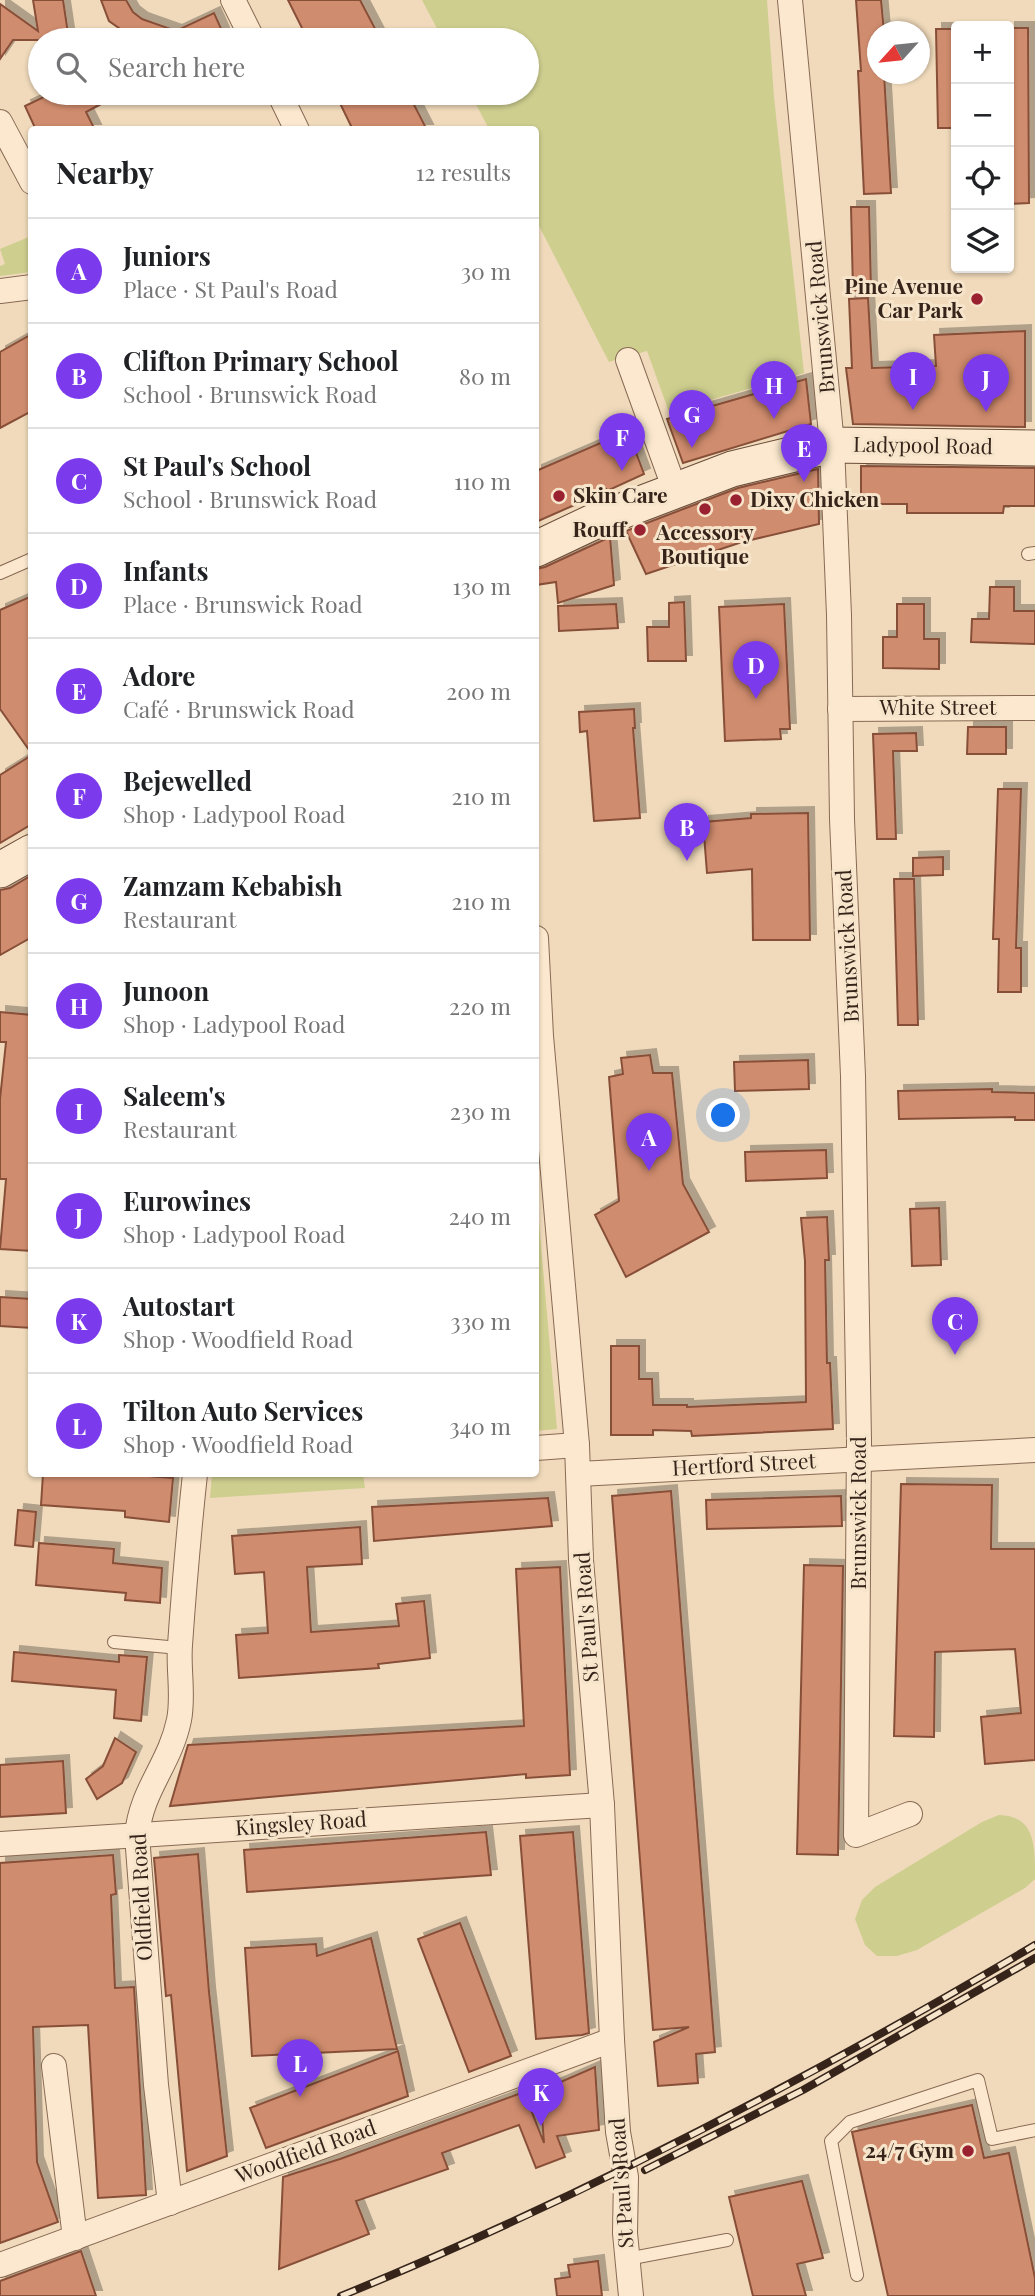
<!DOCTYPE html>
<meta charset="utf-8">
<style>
body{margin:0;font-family:"Playfair Display",serif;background:#f6f6f6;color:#202124}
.controls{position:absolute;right:21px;top:21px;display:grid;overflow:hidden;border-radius:7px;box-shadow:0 2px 5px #0004}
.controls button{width:63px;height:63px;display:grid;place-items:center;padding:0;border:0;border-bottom:2px solid #e0e0e0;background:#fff;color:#202124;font:35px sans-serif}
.compass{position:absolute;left:867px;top:21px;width:63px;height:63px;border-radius:50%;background:#fff;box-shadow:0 2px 5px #0004;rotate:243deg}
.you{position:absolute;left:724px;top:1116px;width:24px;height:24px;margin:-18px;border:5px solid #fff;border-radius:50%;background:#1a73e8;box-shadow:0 0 0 10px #1a73e833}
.badge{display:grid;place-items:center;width:46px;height:46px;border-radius:50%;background:#7c3aed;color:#fff;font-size:23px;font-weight:700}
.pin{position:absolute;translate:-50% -58px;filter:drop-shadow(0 2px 4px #0008)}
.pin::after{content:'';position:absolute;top:37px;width:24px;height:21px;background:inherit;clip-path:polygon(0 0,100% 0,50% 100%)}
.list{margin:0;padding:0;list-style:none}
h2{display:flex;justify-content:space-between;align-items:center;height:91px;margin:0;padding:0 28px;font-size:30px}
h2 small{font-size:23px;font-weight:400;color:#757577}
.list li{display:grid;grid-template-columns:46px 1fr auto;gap:21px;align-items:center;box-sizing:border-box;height:105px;padding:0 28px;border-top:2px solid #e0e0e0}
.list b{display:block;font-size:26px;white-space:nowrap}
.list p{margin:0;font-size:23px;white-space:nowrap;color:#757577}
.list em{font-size:23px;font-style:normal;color:#757577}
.icon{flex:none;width:38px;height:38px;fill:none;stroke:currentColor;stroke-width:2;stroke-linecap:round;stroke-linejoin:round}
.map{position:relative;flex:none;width:1035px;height:2296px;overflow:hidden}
.search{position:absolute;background:#fff;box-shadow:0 2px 5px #0004;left:28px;top:28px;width:511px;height:77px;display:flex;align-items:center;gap:18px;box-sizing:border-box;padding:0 24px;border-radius:38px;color:#757577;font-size:26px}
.panel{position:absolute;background:#fff;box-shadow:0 2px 5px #0004;left:28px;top:126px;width:511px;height:1351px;border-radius:7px}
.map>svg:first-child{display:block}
</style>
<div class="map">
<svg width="1035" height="2296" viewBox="0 0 1035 2296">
<defs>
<filter id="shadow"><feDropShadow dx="6" dy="-6" stdDeviation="0" flood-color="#0004"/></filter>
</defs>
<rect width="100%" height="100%" fill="#f0dabb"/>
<!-- green -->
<g fill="#cece8f">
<polygon points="422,0 767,0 774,97 804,373 669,412 647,351 609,362 536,220 536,130 489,129 470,93 527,93 527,40 443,40"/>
<polygon points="31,236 31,272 0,276 0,266 5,264 0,249"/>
<polygon points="536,1188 557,1429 536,1431"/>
<polygon points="212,1474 363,1474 365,1488 210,1498"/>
<path d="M999 1815C1035 1816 1035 1844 1035 1879L1025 1888 917 1950 897 1956H877L865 1945 855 1919 862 1900 875 1887 982 1822Z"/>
</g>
<!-- building -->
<g fill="#d08c6e" stroke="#884f39" stroke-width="2" filter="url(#shadow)">
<polygon points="33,0 63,0 69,40 13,40 0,59 0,4 38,31"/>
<polygon points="101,0 126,0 133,12 142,19 176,31 214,13 223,33 207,40 136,40 109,21"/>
<polygon points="288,0 360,0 381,40 308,40"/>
<polygon points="856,0 881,0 884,32 878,32 878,74 884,74 891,193 864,194 858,71 861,71"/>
<polygon points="1009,28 1028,28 1029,203 1009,204"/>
<polygon points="936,29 956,29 956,128 938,128"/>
<polygon points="52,93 122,93 86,112 95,130 36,130 25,106"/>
<polygon points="335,93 408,93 427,130 353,130"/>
<polygon points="851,207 869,207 871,290 853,291"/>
<polygon points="868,298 872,368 936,366 934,335 1025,331 1025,427 853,424 846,368 852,368 849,299"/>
<polygon points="32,334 32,411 0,428 0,352"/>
<polygon points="806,379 811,424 683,463 667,419"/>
<polygon points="628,431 644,474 607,491 606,488 606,491 536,522 536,471"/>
<polygon points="861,466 1035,468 1035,506 1004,506 1003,513 907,513 907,504 861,504"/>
<polygon points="818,469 819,524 742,542 646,574 626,531 738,488"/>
<polygon points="610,537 614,585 558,603 556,582 536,585 536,569 545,567"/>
<polygon points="990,587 1014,587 1014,611 1035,611 1035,644 971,642 972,619 989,619"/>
<polygon points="32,596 32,754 0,709 0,610"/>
<polygon points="684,602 686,661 648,661 647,627 669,627 669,603"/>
<polygon points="616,604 618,628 559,631 558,606"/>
<polygon points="784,604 790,729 780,729 781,739 725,741 719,607"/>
<polygon points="897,604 924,604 924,639 939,639 939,669 883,668 883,637 897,637"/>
<polygon points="634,709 635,728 633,728 640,818 594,821 587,731 580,732 579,712"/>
<polygon points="968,727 1006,727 1006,754 967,754"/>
<polygon points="916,733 917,751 893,751 896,839 877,839 873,734"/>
<polygon points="32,755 32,824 0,843 0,775"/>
<polygon points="998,789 1021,789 1016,948 1021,948 1021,992 998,992 999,939 993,939"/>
<polygon points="808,813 810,940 753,940 752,869 707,873 703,822 751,818 751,814"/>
<polygon points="943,857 943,875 913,876 913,858"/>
<polygon points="32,875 32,937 0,955 0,890 10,888"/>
<polygon points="894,879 914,879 918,1025 898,1025"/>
<polygon points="0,1012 32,1015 32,1251 0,1249 6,1179 0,1179 0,1099 6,1042 0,1042"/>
<polygon points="650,1055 653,1073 672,1073 683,1184 709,1232 626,1277 595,1215 619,1201 609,1077 623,1074 621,1058"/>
<polygon points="808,1060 809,1089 735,1091 734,1062"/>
<polygon points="992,1089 992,1092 1035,1093 1035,1120 1015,1120 1015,1117 899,1119 898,1091"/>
<polygon points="826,1150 827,1178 746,1181 745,1152"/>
<polygon points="939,1208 941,1265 912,1266 910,1209"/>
<polygon points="827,1217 829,1260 825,1260 827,1363 830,1363 833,1429 692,1436 691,1431 653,1430 653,1435 611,1435 611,1346 639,1346 639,1379 652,1379 653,1405 687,1405 687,1407 806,1402 805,1261 801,1218"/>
<polygon points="0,1297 32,1299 32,1328 0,1326"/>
<polygon points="43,1474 123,1474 173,1478 169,1522 125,1517 125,1511 41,1505"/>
<polygon points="901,1484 992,1485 991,1549 1035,1549 1035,1760 985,1764 981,1717 1021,1713 1015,1649 935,1652 934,1737 894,1736"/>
<polygon points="671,1491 715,2052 696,2054 698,2083 658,2086 654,2042 689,2027 653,2030 612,1496"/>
<polygon points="841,1496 842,1526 707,1529 706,1500"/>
<polygon points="548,1498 552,1526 374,1541 372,1507"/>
<polygon points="18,1510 36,1512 33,1547 15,1545"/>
<polygon points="360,1527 362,1564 307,1567 311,1632 399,1626 396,1604 424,1601 430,1658 378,1664 379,1668 239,1678 236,1635 268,1633 264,1572 235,1574 232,1536"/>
<polygon points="39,1543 114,1549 113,1563 162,1568 160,1603 125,1600 126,1593 36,1585"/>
<polygon points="804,1565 843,1566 838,1855 797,1854"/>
<polygon points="560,1567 570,1775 526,1778 526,1774 170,1806 188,1745 524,1726 516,1569"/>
<polygon points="14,1652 119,1662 119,1655 147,1657 141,1721 114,1718 116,1690 12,1681"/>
<polygon points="115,1738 136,1752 122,1783 97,1799 86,1779 103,1766"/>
<polygon points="63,1761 66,1813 0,1817 0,1765"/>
<polygon points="486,1832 491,1875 247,1892 244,1850"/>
<polygon points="573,1832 589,2033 582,2035 536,2039 520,1836"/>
<polygon points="198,1854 209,1992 227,2156 187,2171 171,1995 166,1996 154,1858"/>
<polygon points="113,1855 116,1894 111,1895 115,1988 134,1987 146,2195 98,2198 88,2025 33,2027 37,2162 58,2222 0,2243 0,1863"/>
<polygon points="460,1923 511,2056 469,2072 418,1939"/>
<polygon points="371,1938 397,2049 252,2056 245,1948 316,1944 317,1956"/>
<polygon points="398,2051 408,2096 266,2148 250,2108"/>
<polygon points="595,2067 599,2130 557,2136 565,2157 536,2168 519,2125 442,2153 448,2169 356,2201 369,2234 279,2269 283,2177 340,2159 524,2092 544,2143 540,2091"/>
<polygon points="972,2105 984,2158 1009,2153 1035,2278 1035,2296 888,2296 852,2132"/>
<polygon points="802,2181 823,2258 797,2264 806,2296 753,2296 729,2197"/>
<polygon points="81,2251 96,2296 0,2296 0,2281"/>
<polygon points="598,2261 602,2296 557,2296 555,2279 570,2277 568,2265"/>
</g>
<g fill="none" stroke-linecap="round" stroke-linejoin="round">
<!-- lane casing -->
<g stroke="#886a54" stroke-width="14">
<g id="lane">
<polyline points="1028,554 1035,553"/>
<polyline points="0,573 32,559"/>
<polyline points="114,1642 179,1648"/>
<polyline points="627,2259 727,2240"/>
<polyline points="857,2275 831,2141 850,2122 978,2080 992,2139 1035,2130"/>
</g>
</g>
<!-- street casing -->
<g stroke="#886a54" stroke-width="26">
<g id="street">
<polyline points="233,0 253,40"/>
<polyline points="790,0 832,445 839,615 842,819 853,1076 859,1441 856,1835 910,1814"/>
<polyline points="279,93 297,130"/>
<polyline points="0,122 32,182"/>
<polyline points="0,291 32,287"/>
<polyline points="628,360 675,490"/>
<polyline points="840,709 1035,708"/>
<polyline points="536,938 541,1036 577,1445 581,1560 602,1805 612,2040 618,2132 626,2177 625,2233 631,2296"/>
<polyline points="536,1448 577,1445"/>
<polyline points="579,1474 1035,1450"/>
<polyline points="0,1844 602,1805"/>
<polyline points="54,2066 75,2238"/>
<path d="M170 2203 156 2085 137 1835C141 1790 170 1764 179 1720 184 1696 178 1669 180 1645 184 1588 189 1530 195 1474"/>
<polyline points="0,2265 612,2040"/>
</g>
</g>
<!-- secondary casing -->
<g stroke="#694b38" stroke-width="37">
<g id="secondary">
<polyline points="536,549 593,522 732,469 832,445 1035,448"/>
<polyline points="0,870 32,852"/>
</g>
</g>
<!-- lane -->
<use href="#lane" stroke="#fbe8ce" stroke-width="12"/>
<!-- street -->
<use href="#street" stroke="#fbe8ce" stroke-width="24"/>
<!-- secondary -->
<use href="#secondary" stroke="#fbe8ce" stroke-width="35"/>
<!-- rail casing -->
<g stroke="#36241a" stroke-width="8">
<g id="rail">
<polyline points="645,2170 803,2090 1035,1958"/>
<path d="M341 2296C582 2198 812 2077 1035 1945"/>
</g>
</g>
<!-- rail -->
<use href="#rail" stroke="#f7e5cb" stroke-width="5" stroke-dasharray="16" stroke-linecap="butt"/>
</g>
<!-- markers -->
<g fill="#9a2130" stroke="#f7e5cb" stroke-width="2.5">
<circle cx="977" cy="299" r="7"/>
<circle cx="559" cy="496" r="7"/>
<circle cx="736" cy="500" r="7"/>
<circle cx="705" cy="509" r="7"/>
<circle cx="640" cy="530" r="7"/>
<circle cx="968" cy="2151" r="7"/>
</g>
<g text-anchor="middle" stroke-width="6" stroke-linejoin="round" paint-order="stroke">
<!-- poi labels -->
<g font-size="21" font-weight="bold" fill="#36241a" stroke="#f7e5cb" text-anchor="end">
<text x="963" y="294">Pine Avenue<tspan x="963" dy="24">Car Park</tspan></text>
<text x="573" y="503" text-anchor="start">Skin Care</text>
<text x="750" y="507" text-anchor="start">Dixy Chicken</text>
<text x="626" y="537">Rouff</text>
<text x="705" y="540" text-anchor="middle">Accessory<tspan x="705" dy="24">Boutique</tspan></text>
<text x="954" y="2158">24/7 Gym</text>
</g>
<!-- street labels -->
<g font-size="21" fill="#36241a" stroke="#f7e5cb">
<text transform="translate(821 317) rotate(-95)" y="7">Brunswick Road</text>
<text transform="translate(923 446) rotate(1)" y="7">Ladypool Road</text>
<text x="938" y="715">White Street</text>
<text transform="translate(848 946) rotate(-93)" y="7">Brunswick Road</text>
<text transform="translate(744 1465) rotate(-3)" y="7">Hertford Street</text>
<text transform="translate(859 1513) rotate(-90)" y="7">Brunswick Road</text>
<text transform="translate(587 1617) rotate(-94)" y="7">St Paul's Road</text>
<text transform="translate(301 1824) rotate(-4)" y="7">Kingsley Road</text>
<text transform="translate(142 1897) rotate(-93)" y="7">Oldfield Road</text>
<text transform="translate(306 2152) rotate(-20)" y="7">Woodfield Road</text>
<text transform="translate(622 2183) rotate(-94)" y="7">St Paul's Road</text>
</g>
</g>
</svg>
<div class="controls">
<button>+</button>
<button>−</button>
<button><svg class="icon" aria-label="locate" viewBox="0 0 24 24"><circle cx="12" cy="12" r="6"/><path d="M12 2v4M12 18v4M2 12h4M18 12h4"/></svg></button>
<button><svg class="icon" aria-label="layers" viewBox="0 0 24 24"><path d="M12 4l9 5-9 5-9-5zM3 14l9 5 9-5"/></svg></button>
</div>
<svg class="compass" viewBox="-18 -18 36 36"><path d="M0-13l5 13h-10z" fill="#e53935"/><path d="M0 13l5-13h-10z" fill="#757577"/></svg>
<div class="you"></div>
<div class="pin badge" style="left:649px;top:1171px">A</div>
<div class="pin badge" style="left:687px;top:861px">B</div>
<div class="pin badge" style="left:955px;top:1355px">C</div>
<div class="pin badge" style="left:756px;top:699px">D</div>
<div class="pin badge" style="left:804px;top:482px">E</div>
<div class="pin badge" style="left:622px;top:471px">F</div>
<div class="pin badge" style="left:692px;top:448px">G</div>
<div class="pin badge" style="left:774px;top:419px">H</div>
<div class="pin badge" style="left:913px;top:410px">I</div>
<div class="pin badge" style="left:986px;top:412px">J</div>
<div class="pin badge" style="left:541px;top:2126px">K</div>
<div class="pin badge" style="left:300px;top:2097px">L</div>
<div class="search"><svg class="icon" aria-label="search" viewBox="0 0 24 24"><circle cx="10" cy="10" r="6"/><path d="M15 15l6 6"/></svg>Search here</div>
<section class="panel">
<h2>Nearby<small>12 results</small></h2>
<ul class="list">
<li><span class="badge">A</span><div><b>Juniors</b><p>Place · St Paul's Road</p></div><em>30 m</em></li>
<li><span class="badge">B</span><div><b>Clifton Primary School</b><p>School · Brunswick Road</p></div><em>80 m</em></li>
<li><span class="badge">C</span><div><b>St Paul's School</b><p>School · Brunswick Road</p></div><em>110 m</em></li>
<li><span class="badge">D</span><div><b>Infants</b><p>Place · Brunswick Road</p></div><em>130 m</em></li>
<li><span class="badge">E</span><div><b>Adore</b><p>Café · Brunswick Road</p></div><em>200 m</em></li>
<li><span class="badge">F</span><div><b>Bejewelled</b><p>Shop · Ladypool Road</p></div><em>210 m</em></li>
<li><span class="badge">G</span><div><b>Zamzam Kebabish</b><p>Restaurant</p></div><em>210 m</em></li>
<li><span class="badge">H</span><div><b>Junoon</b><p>Shop · Ladypool Road</p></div><em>220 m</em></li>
<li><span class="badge">I</span><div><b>Saleem's</b><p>Restaurant</p></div><em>230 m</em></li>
<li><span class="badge">J</span><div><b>Eurowines</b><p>Shop · Ladypool Road</p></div><em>240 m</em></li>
<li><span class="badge">K</span><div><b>Autostart</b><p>Shop · Woodfield Road</p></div><em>330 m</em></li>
<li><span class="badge">L</span><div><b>Tilton Auto Services</b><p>Shop · Woodfield Road</p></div><em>340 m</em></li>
</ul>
</section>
</div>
